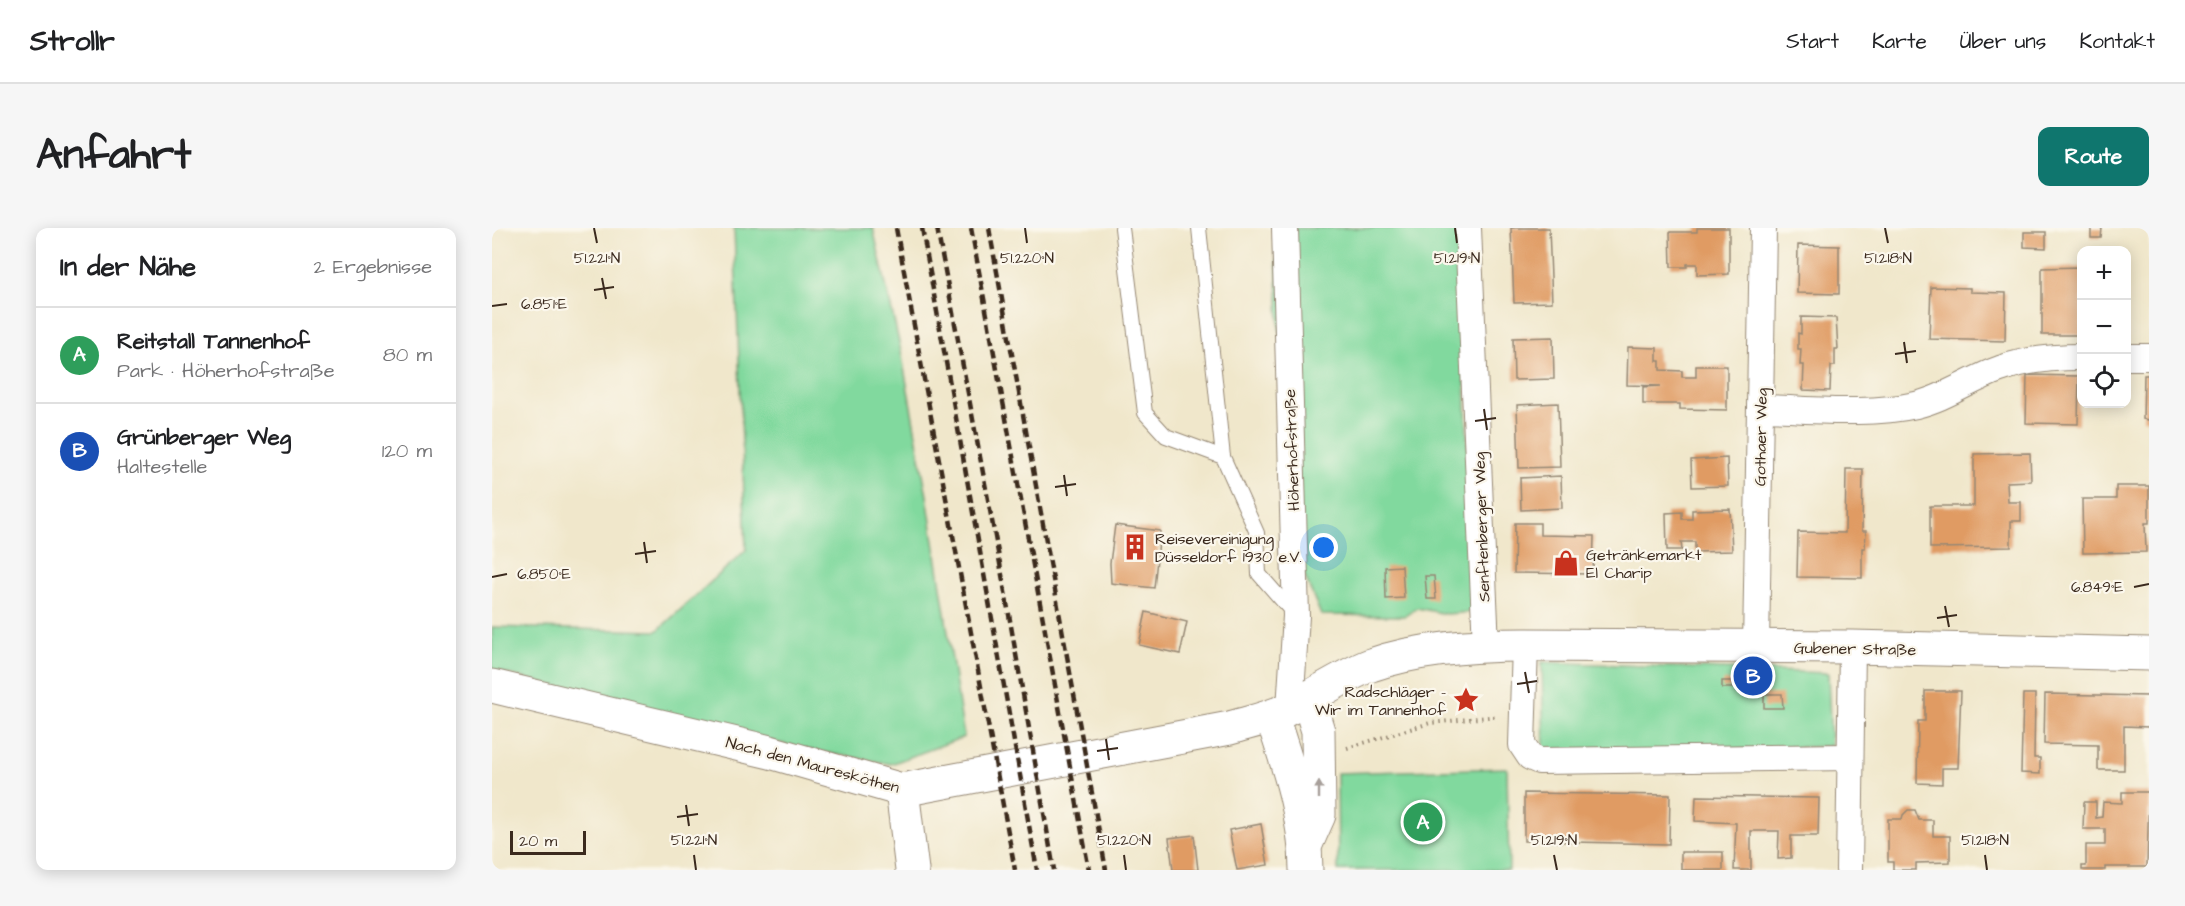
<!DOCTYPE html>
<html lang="de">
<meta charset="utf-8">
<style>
body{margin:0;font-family:"Architects Daughter",sans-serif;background:#f6f6f6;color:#202124}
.controls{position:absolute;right:18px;top:18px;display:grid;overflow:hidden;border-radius:12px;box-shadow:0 3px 15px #0003}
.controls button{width:54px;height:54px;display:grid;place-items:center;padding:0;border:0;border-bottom:2px solid #e0e0e0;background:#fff;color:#202124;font:30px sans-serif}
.scale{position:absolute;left:18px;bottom:15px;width:76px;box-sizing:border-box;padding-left:6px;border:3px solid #3b2a1e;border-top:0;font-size:16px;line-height:21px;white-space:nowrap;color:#3b2a1e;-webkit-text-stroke:4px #fbf7ec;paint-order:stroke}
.you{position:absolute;left:832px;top:320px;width:21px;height:21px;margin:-15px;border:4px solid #fff;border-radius:50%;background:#1a73e8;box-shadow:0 0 0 9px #1a73e833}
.badge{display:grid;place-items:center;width:39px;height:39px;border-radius:50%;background:#0f766e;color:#fff;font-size:20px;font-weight:700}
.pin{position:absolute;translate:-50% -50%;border:3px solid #fff;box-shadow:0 2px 6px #0006}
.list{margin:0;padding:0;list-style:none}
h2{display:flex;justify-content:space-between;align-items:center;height:78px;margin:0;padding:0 24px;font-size:26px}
h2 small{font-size:20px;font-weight:400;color:#757577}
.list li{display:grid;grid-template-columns:39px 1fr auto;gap:18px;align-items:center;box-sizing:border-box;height:96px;padding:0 24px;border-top:2px solid #e0e0e0}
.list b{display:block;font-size:22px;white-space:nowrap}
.list p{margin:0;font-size:20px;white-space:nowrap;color:#757577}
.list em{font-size:20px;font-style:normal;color:#757577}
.icon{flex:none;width:33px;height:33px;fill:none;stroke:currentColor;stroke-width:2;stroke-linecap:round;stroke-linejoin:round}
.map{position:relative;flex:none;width:1657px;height:642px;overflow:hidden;border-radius:12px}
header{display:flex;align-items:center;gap:36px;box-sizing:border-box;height:84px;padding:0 30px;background:#fff;border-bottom:2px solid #e0e0e0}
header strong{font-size:28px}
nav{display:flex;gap:33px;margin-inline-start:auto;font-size:21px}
.intro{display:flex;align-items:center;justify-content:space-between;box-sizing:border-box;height:144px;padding:0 36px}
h1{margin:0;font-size:42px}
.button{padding:15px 27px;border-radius:12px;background:#0f766e;color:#fff;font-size:21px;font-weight:700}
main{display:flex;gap:36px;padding:0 36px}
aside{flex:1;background:#fff;border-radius:12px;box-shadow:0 3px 15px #0003}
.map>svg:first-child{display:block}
</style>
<header>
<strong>Strollr</strong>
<nav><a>Start</a><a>Karte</a><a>Über uns</a><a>Kontakt</a></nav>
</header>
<div class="intro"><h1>Anfahrt</h1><a class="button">Route</a></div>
<main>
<aside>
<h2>In der Nähe<small>2 Ergebnisse</small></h2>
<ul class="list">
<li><span class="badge" style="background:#2e9e5b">A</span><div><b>Reitstall Tannenhof</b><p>Park · Höherhofstraße</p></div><em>80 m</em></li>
<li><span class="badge" style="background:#1a4fb4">B</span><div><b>Grünberger Weg</b><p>Haltestelle</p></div><em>120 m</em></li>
</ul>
</aside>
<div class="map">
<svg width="1657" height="642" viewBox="0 0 1657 642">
<rect width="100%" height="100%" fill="#fbf7ec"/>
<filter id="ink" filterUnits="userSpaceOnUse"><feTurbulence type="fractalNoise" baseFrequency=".0167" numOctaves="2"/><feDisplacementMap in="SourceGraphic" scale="12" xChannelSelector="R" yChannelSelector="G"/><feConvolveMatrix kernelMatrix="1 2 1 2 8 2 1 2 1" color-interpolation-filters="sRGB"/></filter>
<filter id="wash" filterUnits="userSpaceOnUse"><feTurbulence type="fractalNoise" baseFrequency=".008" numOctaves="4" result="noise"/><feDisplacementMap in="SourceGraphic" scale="24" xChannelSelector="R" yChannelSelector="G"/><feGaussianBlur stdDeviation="1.35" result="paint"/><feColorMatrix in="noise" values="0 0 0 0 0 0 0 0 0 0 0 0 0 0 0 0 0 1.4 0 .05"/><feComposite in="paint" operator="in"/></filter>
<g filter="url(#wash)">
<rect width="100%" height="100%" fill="#f0e7cb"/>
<!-- green -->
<g fill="#81d99e" stroke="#5e825e" stroke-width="1.5">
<polygon points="242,0 381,0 409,123 435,268 472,509 399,536 307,520 0,442 0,399 165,403 254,322"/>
<polygon points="783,0 968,0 981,384 954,386 925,380 913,388 829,387 796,308"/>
<polygon points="1050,434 1336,445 1339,518 1052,529"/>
<polygon points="1015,540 1017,642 846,642 845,545"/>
</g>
<g id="blocks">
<!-- building -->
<g fill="#e09b64">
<polygon points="1019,0 1057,0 1060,74 1022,75"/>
<polygon points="1205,0 1237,0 1237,46 1205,47 1205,36 1195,36 1195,39 1179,39 1178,4 1205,4"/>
<polygon points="1599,0 1610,0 1609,10 1599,10"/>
<polygon points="1532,4 1554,4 1554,20 1532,19"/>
<polygon points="1306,17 1347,18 1347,66 1305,65"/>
<polygon points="1590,39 1590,107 1550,107 1550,40"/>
<polygon points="1439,59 1478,60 1478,64 1514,65 1513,113 1437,111"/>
<polygon points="1309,89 1344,90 1346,121 1343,121 1343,138 1339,138 1338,163 1311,162 1312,137 1308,137 1309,121 1306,121 1306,105 1309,106"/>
<polygon points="1061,109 1062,151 1022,152 1021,110"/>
<polygon points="1136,119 1165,120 1165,133 1168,133 1168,142 1190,143 1190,149 1204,149 1204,138 1235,138 1235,182 1188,181 1188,176 1151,176 1151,159 1168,158 1135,157"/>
<polygon points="1535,147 1587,148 1586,196 1534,195"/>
<polygon points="1652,147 1657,147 1657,192 1651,191"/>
<polygon points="1066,175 1068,239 1027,240 1025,177"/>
<polygon points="1538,225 1539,253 1515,254 1516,274 1529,274 1529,293 1519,293 1519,319 1438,320 1438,278 1482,278 1482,226"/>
<polygon points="1235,230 1236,258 1200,259 1199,232"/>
<polygon points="1354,241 1371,241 1370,303 1374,303 1373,320 1370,320 1370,350 1305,349 1306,304 1353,305"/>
<polygon points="1069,248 1070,280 1029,282 1028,250"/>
<polygon points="1624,258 1657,258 1657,295 1653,295 1654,324 1591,325 1590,271 1624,271"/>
<polygon points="1238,281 1240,323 1203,324 1203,314 1189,314 1190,322 1175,322 1174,285 1190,284 1190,291 1200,291 1200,282"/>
<polygon points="1023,295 1048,295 1048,307 1102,308 1101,346 1022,345"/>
<polygon points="623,297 668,303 662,360 619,355 618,335"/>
<polygon points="910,338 912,370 894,371 893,339"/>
<polygon points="933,348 942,348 944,371 935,371"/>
<polygon points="654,384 695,394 688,426 647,417"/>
<rect x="1230" y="453" width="16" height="7"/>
<polygon points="1433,463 1469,463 1466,540 1450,540 1450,556 1425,555 1426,493 1433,493"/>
<polygon points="1272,466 1290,466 1291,480 1272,480"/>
<polygon points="1531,466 1543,466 1542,530 1548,530 1548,546 1529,545"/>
<polygon points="1553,466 1657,468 1657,499 1632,498 1632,542 1606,542 1606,517 1552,516"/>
<polygon points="1630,564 1657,564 1655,639 1613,639 1613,642 1590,642 1590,638 1594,638 1594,617 1613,617 1613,601 1591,601 1592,574 1604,574 1604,590 1610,589 1611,574 1630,575"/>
<polygon points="1032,565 1178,567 1177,616 1032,613"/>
<polygon points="1204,568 1327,570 1326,608 1299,608 1299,630 1286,631 1287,603 1259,603 1259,642 1242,642 1244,595 1203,593"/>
<polygon points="1416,582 1423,582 1427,592 1441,592 1441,608 1458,608 1458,634 1424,635 1424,642 1401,642 1401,634 1396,634 1396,591 1410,591 1411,587"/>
<polygon points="769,596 776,637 745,642 737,602"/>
<polygon points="702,607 706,642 681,642 677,610"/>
<rect x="1189" y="624" width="42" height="18"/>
</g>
</g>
</g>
<g filter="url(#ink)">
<use href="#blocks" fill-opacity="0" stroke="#968874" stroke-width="1.5"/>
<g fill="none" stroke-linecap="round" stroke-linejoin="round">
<!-- service casing -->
<g stroke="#968874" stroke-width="16">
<g id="service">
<polyline points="630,0 653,185 674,208 731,229"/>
<polyline points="707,0 731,229 765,305 767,346 803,387"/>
</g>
</g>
<!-- minor casing -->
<g stroke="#968874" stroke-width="28">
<g id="minor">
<polyline points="793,0 804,388 798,480"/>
<polyline points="976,0 994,418"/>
<polyline points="1634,129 1657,129"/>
<path d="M1268 180C1318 181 1375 188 1424 177 1454 170 1479 151 1508 141 1535 131 1562 129 1590 129"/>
<polyline points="1033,417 1030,517 1038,529 1047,533 1358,529"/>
<polyline points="1264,419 1271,0"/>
<polyline points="1357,642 1360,419"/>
</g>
</g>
<!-- tertiary casing -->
<g stroke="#968874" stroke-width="35">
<g id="tertiary">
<path d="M0 458 278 524 410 562 738 500C758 494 779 490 798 480 825 466 850 448 879 437 927 420 983 417 1033 417L1360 419 1657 426"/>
<path d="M780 489C796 537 814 590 814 642"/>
<polyline points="410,562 420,642"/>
<polyline points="815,614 827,587 826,503 816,470"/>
</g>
</g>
<!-- path -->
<polyline stroke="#968874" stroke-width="4" stroke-dasharray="1.5 4.5" stroke-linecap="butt" points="855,520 938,495 1006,488"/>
<!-- service -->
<use href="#service" stroke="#fff" stroke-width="14"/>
<!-- minor -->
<use href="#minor" stroke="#fff" stroke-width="26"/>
<!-- tertiary -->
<use href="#tertiary" stroke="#fff" stroke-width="33"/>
<!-- rail -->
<g stroke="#3b2a1e" stroke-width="4.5" stroke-dasharray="9 4.5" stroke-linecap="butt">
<polyline points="404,0 523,642"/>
<polyline points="430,0 545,642"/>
<polyline points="445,0 507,330 562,642"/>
<polyline points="479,0 597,642"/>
<polyline points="497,0 614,642"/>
</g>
</g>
<!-- one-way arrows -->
<defs><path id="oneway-solid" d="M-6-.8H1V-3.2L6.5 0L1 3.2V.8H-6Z" transform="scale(1.5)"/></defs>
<use fill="#a79f9a" href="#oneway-solid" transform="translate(827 562) rotate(-90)"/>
</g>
<!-- ticks -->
<path fill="none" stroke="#3b2a1e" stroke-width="2" d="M102 0 105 15M533 0 535 15M963 0 965 15M1393 0 1396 15M110 50 114 71M102 62 122 59M0 78 15 76M1412 114 1415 135M1403 126 1424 123M992 181 995 202M983 193 1004 190M572 247 575 268M563 259 584 256M152 314 155 335M143 326 164 323M0 349 15 346M1642 359 1657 356M1453 378 1457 399M1445 390 1465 387M1033 444 1037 465M1025 456 1045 453M614 511 617 532M605 523 626 520M194 577 197 598M185 589 206 586M202 627 204 642M632 627 634 642M1062 627 1065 642M1493 627 1495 642"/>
<!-- icons -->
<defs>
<g id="building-bare" transform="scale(2.07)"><path d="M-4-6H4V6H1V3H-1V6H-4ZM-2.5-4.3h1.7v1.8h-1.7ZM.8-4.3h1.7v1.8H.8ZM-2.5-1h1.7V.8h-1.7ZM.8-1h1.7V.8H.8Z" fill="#c8321e" stroke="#fbf7ec" stroke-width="2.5" paint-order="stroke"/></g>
<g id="shop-bare" transform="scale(2.07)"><path d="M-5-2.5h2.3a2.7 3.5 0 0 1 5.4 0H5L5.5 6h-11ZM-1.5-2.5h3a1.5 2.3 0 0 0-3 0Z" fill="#c8321e" stroke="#fbf7ec" stroke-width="2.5" paint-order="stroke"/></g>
<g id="sight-bare" transform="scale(2.07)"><path d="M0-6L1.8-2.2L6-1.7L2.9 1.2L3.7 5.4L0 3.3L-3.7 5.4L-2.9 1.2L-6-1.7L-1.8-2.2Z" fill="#c8321e" stroke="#fbf7ec" stroke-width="2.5" paint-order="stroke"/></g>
</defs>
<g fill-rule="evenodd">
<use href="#building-bare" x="643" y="319"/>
<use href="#shop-bare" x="1074" y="335"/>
<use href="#sight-bare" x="974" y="472"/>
</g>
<g text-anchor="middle" stroke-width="4.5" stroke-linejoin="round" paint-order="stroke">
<!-- street labels -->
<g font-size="16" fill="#3b2a1e" stroke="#fbf7ec">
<text transform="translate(1268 209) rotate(-89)" y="6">Gothaer Weg</text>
<text transform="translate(799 222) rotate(-92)" y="6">Höherhofstraße</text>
<text transform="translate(989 299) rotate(-92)" y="6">Senftenberger Weg</text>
<text transform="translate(1363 420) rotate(1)" y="6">Gubener Straße</text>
<text transform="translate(321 536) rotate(15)" y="6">Nach den Mauresköthen</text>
</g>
<!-- poi labels -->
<g font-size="16" fill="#3b2a1e" stroke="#fbf7ec" text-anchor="start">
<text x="663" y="316">Reisevereinigung<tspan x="663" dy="18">Düsseldorf 1930 e.V.</tspan></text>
<text x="1094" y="332">Getränkemarkt<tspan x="1094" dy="18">El Charip</tspan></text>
<text x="954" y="469" text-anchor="end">Radschläger -<tspan x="954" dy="18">Wir im Tannenhof</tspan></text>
</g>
</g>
<g font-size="15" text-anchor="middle" fill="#3b2a1e" stroke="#fbf7ec" stroke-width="4.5" stroke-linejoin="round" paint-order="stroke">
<text x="105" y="35">51.221°N</text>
<text x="535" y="35">51.220°N</text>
<text x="965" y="35">51.219°N</text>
<text x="1396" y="35">51.218°N</text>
<text x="52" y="81">6.851°E</text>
<text x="52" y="351">6.850°E</text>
<text x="1605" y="364">6.849°E</text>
<text x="202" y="617">51.221°N</text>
<text x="632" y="617">51.220°N</text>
<text x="1062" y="617">51.219°N</text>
<text x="1493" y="617">51.218°N</text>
</g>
</svg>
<div class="controls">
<button>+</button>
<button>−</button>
<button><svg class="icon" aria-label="locate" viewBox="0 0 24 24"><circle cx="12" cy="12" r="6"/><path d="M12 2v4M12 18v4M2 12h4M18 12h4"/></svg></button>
</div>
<div class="scale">20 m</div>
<div class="you"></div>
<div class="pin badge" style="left:931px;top:594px;background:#2e9e5b">A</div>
<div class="pin badge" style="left:1261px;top:448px;background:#1a4fb4">B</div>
</div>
</main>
